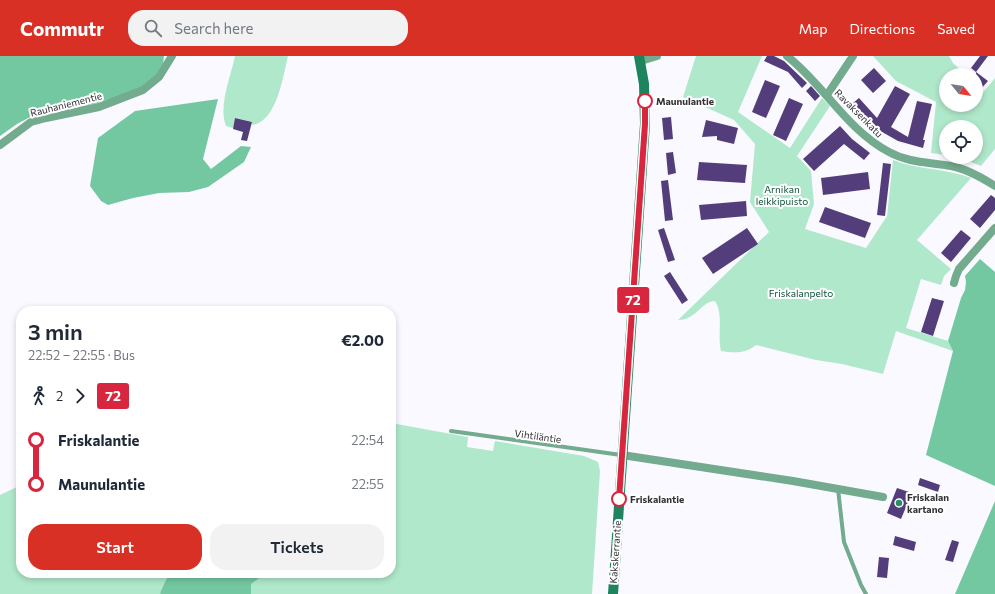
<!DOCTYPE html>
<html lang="en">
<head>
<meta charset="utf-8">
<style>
  :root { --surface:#fff; --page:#f2f2f3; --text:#1f2937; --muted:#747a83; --accent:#d93025 }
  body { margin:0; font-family:Commissioner,sans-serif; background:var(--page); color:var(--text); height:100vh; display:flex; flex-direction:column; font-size:15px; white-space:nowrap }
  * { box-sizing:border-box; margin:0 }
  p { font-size:13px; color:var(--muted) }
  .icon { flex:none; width:22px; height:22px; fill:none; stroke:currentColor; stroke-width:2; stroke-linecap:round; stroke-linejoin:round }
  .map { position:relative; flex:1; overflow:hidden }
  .panel { position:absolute; left:16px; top:250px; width:380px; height:272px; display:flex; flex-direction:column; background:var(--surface); border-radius:16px; box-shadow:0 2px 6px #0003 }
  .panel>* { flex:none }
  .badge { padding:0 8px; border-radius:3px; font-size:14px; line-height:26px }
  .needle { width:26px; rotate:120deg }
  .tools { position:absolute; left:939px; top:12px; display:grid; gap:8px }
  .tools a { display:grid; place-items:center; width:44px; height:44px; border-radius:50%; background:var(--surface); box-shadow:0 2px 6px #0003; font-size:20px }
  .map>.badge { position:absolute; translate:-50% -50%; box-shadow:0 0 0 2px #fff }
  .legs { display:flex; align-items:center; gap:6px; height:44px; padding:0 12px; font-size:13px }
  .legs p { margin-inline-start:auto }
  .head { display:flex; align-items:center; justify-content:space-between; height:68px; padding:0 12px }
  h1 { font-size:22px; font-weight:600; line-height:30px }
  .cta { display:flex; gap:8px; margin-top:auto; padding:8px 12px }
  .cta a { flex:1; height:46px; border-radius:16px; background:var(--accent); color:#fff; font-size:16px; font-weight:600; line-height:46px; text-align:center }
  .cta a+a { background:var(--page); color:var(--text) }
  ul { padding:0 12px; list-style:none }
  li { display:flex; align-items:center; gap:14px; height:44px; font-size:15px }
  li i { display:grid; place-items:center; width:6px; height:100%; margin:0 5px; background:currentColor }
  li i::after { content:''; width:10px; height:10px; margin:-5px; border:3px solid; border-radius:50%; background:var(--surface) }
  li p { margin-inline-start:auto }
  li:first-child i { background:linear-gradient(#0000 50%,currentColor 0) }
  li:last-child i { background:linear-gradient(currentColor 50%,#0000 0) }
  header { display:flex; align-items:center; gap:24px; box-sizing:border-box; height:56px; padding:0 20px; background:var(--accent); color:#fff }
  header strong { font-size:19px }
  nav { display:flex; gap:22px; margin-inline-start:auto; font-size:14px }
  .search { width:280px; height:36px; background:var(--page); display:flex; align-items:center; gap:10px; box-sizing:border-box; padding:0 14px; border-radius:16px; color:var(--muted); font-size:15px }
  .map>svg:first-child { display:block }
</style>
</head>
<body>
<header>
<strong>Commutr</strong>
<div class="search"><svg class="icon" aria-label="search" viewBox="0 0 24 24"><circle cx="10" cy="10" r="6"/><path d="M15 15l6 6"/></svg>Search here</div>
<nav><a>Map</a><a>Directions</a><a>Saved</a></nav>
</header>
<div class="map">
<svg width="995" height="538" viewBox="0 0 995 538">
  <rect width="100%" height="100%" fill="#faf9ff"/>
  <!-- green -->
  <path fill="#b0e8cb" d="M 235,0 L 288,0 C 283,20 277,66 252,69 L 252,66 L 236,62 L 233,72 L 226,70 C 218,50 231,20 235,0 Z
    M 696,0 L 762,0 L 738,56 L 790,92 L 822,42 L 830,50 L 797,100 L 811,115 L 814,148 L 805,173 L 866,192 L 887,160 L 893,104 C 918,114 945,112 971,122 L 917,184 L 951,213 L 944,220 L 941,229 L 921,223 L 906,272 L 948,285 L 953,295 L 896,275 L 883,318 L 842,308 L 816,304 L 756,289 C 745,298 734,297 721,295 C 717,279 724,259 715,245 C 701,245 697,264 678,264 L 769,176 L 750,146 L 755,88 L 734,64 L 683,41 Z
    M 873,0 L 949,0 L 953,7 L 963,16 L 961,19 L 946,19 L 946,49 L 976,49 L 976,37 L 980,40 L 995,22 L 995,93 L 981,110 L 958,101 L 976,101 L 976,71 L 946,71 L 946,99 L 931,97 L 936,46 L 896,25 Z
    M 391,367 L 468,381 L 467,391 L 493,395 L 495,385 L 584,400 L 598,406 L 600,415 L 592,538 L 251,538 L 251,529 L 243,538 L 0,538 L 0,439 L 21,429 L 21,517 L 391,517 Z"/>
  <!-- forest -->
  <path fill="#74c8a1" d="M 0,0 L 164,0 L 163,8 L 156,19 L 148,27 L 134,35 L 94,48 L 32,60 L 17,68 L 0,80 Z
    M 218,43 L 203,103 L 211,113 L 241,90 L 251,91 L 244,106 L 208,131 L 189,136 L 159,137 L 133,142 L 108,149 L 101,145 L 90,130 L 98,82 L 135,55 Z
    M 980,203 L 995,216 L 995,430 L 926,399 L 953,295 L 948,285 L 961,242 L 965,234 L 966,226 L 965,220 Z
    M 995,445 L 995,538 L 955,538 Z
    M 172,517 L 266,517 L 251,528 L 251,538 L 161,538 L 160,537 L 168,520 Z"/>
  <!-- building -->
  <path fill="#533e7b" d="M 767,0 L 774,0 L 784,5 L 807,27 L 802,32 L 788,16 L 764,5 Z
    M 980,0 L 988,0 L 976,16 L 988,25 L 980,34 L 976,31 L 976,16 L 971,12 Z
    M 874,12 L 886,25 L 873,37 L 861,24 Z
    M 765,24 L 780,30 L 766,62 L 752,56 Z
    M 811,30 L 820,40 L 815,45 L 806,35 Z
    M 895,30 L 910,38 L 891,71 L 908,81 L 917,45 L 932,48 L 923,84 L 925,84 L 923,92 L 898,85 L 875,72 L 853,47 L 859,42 L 877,62 Z
    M 789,42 L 803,48 L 786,85 L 773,79 Z
    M 671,61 L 673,83 L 664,84 L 662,62 Z
    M 235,62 L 252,66 L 247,85 L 241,84 L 243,76 L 233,73 Z
    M 706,64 L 738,72 L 734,88 L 717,84 L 717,80 L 702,81 Z
    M 840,70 L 852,83 L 870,97 L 864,104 L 844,88 L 814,115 L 803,103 Z
    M 673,96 L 676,117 L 668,119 L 666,97 Z
    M 699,106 L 747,109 L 745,127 L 697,124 Z
    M 883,107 L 891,108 L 885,160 L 877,159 Z
    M 868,116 L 870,133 L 823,139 L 821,122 Z
    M 668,124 L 673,164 L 665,165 L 661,125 Z
    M 991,139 L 995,142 L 995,154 L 980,172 L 970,163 Z
    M 746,145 L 747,160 L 701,164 L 699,149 Z
    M 825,151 L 871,167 L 865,182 L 819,166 Z
    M 664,172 L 675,204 L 668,206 L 658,174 Z
    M 747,172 L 758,188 L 713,218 L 702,202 Z
    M 961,174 L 971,182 L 951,206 L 941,197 Z
    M 670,216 L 688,244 L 682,248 L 664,220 Z
    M 932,242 L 944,245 L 933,280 L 921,276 Z
    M 920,422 L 940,429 L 938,436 L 918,429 Z
    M 897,432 L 912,437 L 901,463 L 887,457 Z
    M 895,480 L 916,486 L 914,495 L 893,489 Z
    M 952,484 L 959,486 L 953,506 L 945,504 Z
    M 879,501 L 889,502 L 887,522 L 877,521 Z"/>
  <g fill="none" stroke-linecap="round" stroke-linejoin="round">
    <!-- lane -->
    <path stroke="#73ab8f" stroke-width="4" d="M 451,375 L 621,399
      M 838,433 L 844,486 L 861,529 L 866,538"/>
    <!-- street -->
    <path stroke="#73ab8f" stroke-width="8" d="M 787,0 C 824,29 847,74 889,96 C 909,107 929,106 951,110 C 967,113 981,121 995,130
      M 641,5 L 657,0
      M 827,39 L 853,0
      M 0,89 L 31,66 L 46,62 L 99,51 L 143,34 L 159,21 L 172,0
      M 954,227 L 956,220 L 959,213 L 995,172
      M 622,399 L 793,425 L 883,441"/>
    <!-- secondary -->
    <path stroke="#1e845d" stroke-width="10" d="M 613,538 L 645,68 L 644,28 L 639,0"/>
  </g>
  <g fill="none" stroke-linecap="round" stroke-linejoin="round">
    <!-- line-1 casing -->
    <g stroke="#fff" stroke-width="9">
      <path id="line-1" d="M 619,443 L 645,68 L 645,45"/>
    </g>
    <!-- line-1 -->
    <use href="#line-1" stroke="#d7263d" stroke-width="6"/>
  </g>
  <!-- markers -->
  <g fill="#fff" stroke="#d7263d" stroke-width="2">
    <circle cx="645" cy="45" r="7"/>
    <circle cx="619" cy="443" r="7"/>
  </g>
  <circle fill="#2b8c65" stroke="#fff" stroke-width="1.5" cx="899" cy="447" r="4"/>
  <g text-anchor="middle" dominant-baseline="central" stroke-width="4" stroke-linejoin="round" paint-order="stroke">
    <!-- stop labels -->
    <g font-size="10" font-weight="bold" fill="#323136" stroke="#fff" text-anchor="start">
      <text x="656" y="45">Maunulantie</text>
      <text x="630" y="443">Friskalantie</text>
    </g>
    <!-- street labels -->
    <g font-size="10" fill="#323136" stroke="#fff">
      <text transform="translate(66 48) rotate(-14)">Rauhaniementie</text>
      <text transform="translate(859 57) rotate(45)">Ravaksenkatu</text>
      <text transform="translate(538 380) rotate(8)">Vihtiläntie</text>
      <text transform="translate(615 496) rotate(-86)">Kakskerrantie</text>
    </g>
    <!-- park labels -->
    <g font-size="10" fill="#0d5137" stroke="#fff">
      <text x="782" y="133">Arnikan<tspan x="782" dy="12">leikkipuisto</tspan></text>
      <text x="801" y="237">Friskalanpelto</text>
    </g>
    <!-- poi labels -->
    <g font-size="10" font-weight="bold" fill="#323136" stroke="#fff" text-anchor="start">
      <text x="907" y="441">Friskalan<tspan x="907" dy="12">kartano</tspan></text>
    </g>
  </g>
</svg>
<div class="tools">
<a><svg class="needle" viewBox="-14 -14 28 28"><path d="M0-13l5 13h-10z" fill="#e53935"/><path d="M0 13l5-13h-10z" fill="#747a83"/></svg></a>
<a><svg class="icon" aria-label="locate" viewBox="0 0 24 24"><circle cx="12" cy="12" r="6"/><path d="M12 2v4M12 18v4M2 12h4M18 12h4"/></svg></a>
</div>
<b class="badge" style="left:633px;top:244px;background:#d7263d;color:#fff">72</b>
<section class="panel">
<div class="head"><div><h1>3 min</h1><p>22:52 – 22:55 · Bus</p></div><b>€2.00</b></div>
<div class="legs"><svg class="icon" aria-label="walk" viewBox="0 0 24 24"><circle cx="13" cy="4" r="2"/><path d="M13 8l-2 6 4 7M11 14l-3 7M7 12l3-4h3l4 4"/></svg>2<svg class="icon" aria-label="forward" viewBox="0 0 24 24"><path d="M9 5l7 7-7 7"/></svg><b class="badge" style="background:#d7263d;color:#fff">72</b></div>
<ul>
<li><i style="color:#d7263d"></i><b>Friskalantie</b><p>22:54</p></li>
<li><i style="color:#d7263d"></i><b>Maunulantie</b><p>22:55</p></li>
</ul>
<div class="cta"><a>Start</a><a>Tickets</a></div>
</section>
</div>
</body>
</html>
